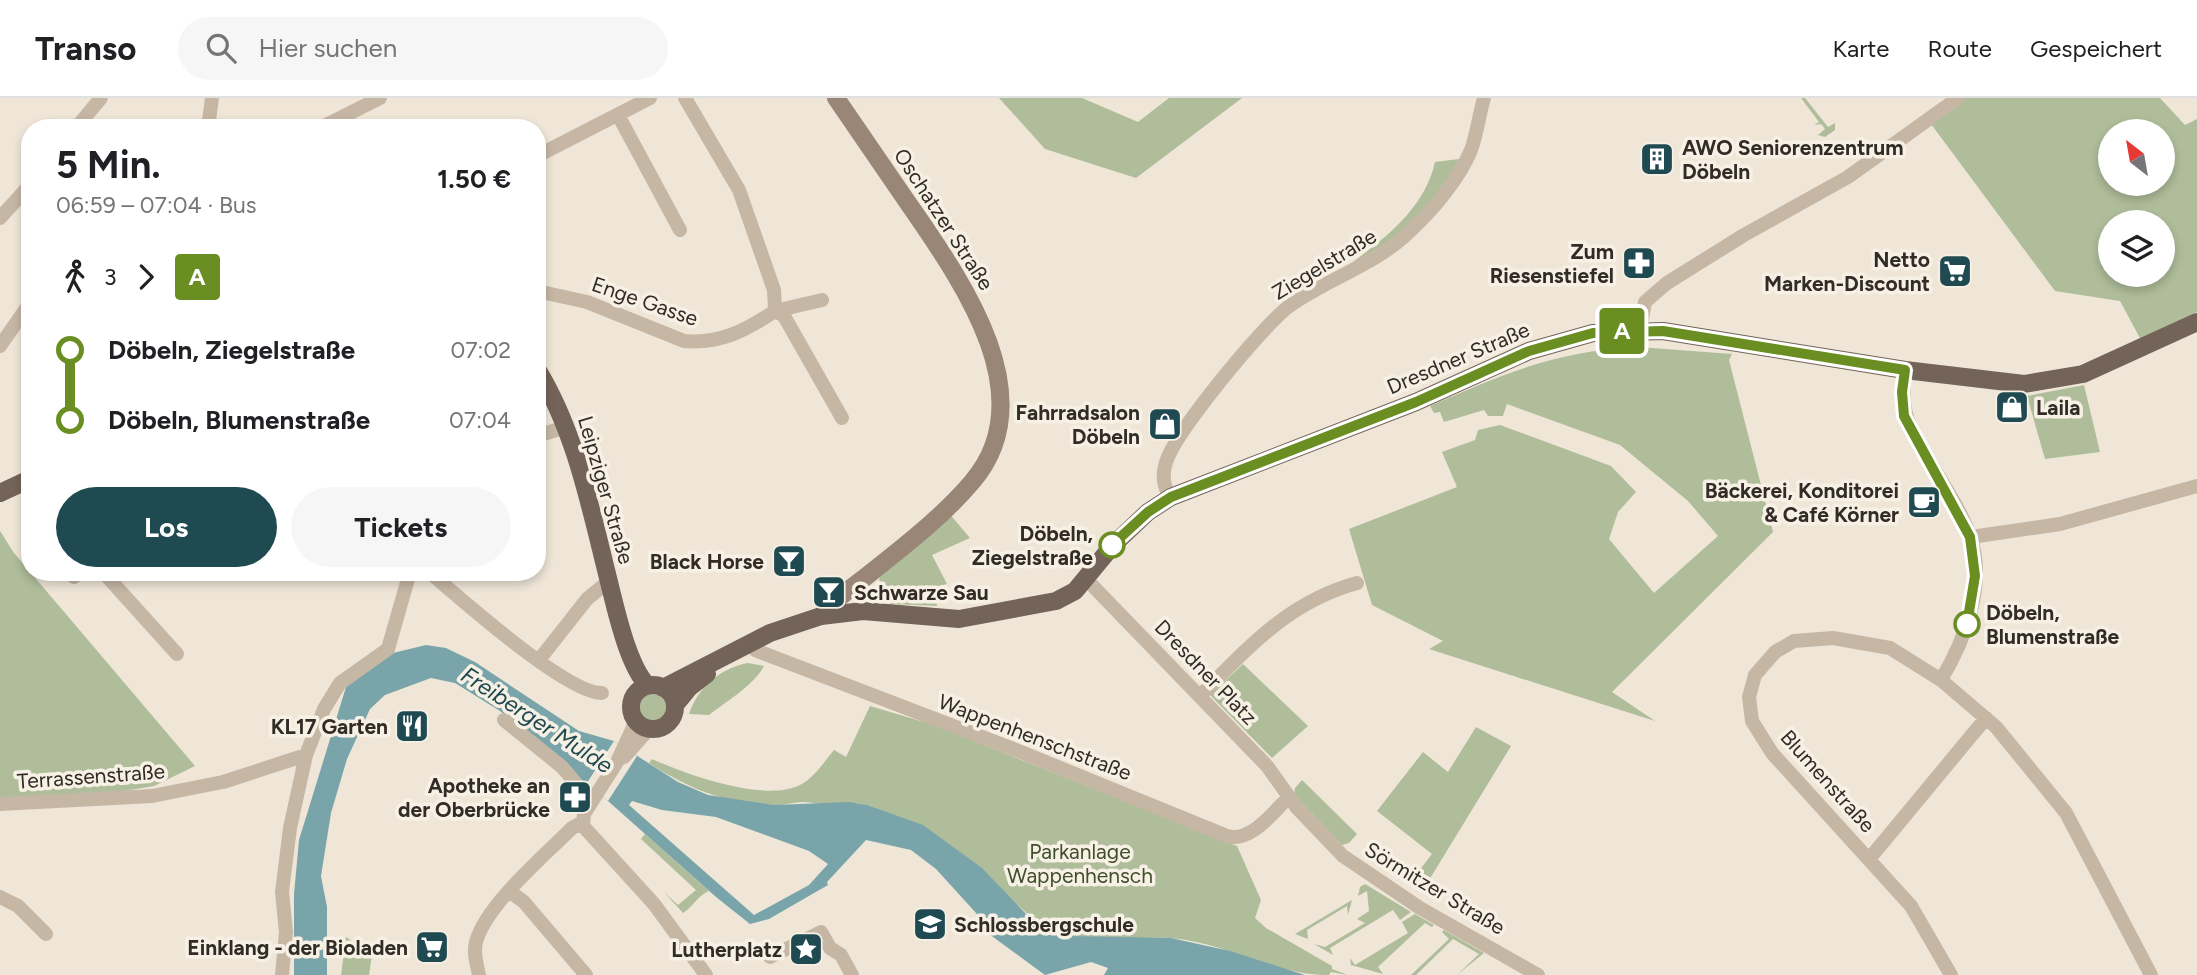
<!DOCTYPE html>
<html lang="de">
<head>
<meta charset="utf-8">
<style>
  :root { --surface:#fff; --page:#f6f6f6; --text:#202124; --muted:#757577; --line:#e0e0e0; --accent:#1f4a51 }
  body { margin:0; font-family:Figtree,sans-serif; background:var(--page); color:var(--text); height:100vh; display:flex; flex-direction:column; font-size:26px; white-space:nowrap }
  * { box-sizing:border-box; margin:0 }
  p { font-size:23px; color:var(--muted) }
  .icon { flex:none; width:38px; height:38px; fill:none; stroke:currentColor; stroke-width:2; stroke-linecap:round; stroke-linejoin:round }
  .map { position:relative; flex:1; overflow:hidden }
  .details { position:absolute; left:21px; top:21px; width:525px; height:462px; display:flex; flex-direction:column; background:var(--surface); border-radius:28px; box-shadow:0 4px 10px #0003 }
  .details>* { flex:none }
  .badge { padding:0 14px; border-radius:5px; font-size:24px; line-height:46px }
  .needle { width:46px; rotate:329deg }
  .controls { position:absolute; left:2098px; top:21px; display:grid; gap:14px }
  .controls a { display:grid; place-items:center; width:77px; height:77px; border-radius:50%; background:var(--surface); box-shadow:0 4px 10px #0003; font-size:35px }
  .map>.badge { position:absolute; translate:-50% -50%; box-shadow:0 0 0 4px #fff }
  .legs { display:flex; align-items:center; gap:10px; height:77px; padding:0 35px; font-size:23px }
  .legs p { margin-inline-start:auto }
  .headline { display:flex; align-items:center; justify-content:space-between; height:119px; padding:0 35px }
  h1 { font-size:38px; font-weight:700; line-height:52px }
  .action { display:flex; gap:14px; margin-top:auto; padding:14px 35px }
  .action a { flex:1; height:80px; border-radius:42px; background:var(--accent); color:#fff; font-size:28px; font-weight:700; line-height:80px; text-align:center }
  .action a+a { background:var(--page); color:var(--text) }
  ul { padding:0 35px; list-style:none }
  li { display:flex; align-items:center; gap:24px; height:70px; font-size:26px }
  li i { display:grid; place-items:center; width:10px; height:100%; margin:0 9px; background:currentColor }
  li i::after { content:''; width:18px; height:18px; margin:-9px; border:5px solid; border-radius:50%; background:var(--surface) }
  li p { margin-inline-start:auto }
  li:first-child i { background:linear-gradient(#0000 50%,currentColor 0) }
  li:last-child i { background:linear-gradient(currentColor 50%,#0000 0) }
  header { display:flex; align-items:center; gap:42px; box-sizing:border-box; height:98px; padding:0 35px; background:var(--surface); border-bottom:2px solid var(--line) }
  header strong { font-size:33px }
  nav { display:flex; gap:38px; margin-inline-start:auto; font-size:24px }
  .search { width:490px; height:63px; background:var(--page); display:flex; align-items:center; gap:18px; box-sizing:border-box; padding:0 24px; border-radius:38px; color:var(--muted); font-size:26px }
  .map>svg:first-child { display:block }
</style>
</head>
<body>
<header>
<strong>Transo</strong>
<div class="search"><svg class="icon" aria-label="search" viewBox="0 0 24 24"><circle cx="10" cy="10" r="6"/><path d="M15 15l6 6"/></svg>Hier suchen</div>
<nav><a>Karte</a><a>Route</a><a>Gespeichert</a></nav>
</header>
<div class="map">
<svg width="2197" height="877" viewBox="0 0 2197 877">
  <rect width="100%" height="100%" fill="#efe6d8"/>
  <!-- green -->
  <path fill="#afbd9a" fill-rule="evenodd" d="M 999,0 L 1082,0 L 1138,24 L 1169,0 L 1242,0 L 1136,80 L 1045,51 Z
    M 1801,0 L 1805,0 L 1828,29 L 1835,25 L 1835,32 L 1825,39 L 1818,37 L 1825,31 L 1821,26 L 1814,27 L 1819,24 Z
    M 1965,0 L 2160,0 L 2185,27 L 2197,21 L 2197,214 L 2141,242 L 2120,203 L 2055,193 L 1931,26 ZM 2110,33 L 2163,33 L 2163,86 L 2110,86 ZM 2110,124 L 2163,124 L 2163,177 L 2110,177 Z
    M 1459,61 C 1447,86 1412,134 1388,149 C 1378,156 1364,160 1353,164 C 1388,138 1425,109 1435,64 Z
    M 1639,249 L 1732,256 L 1729,262 L 1773,434 L 1612,594 L 1655,623 L 1429,551 L 1443,543 L 1372,507 L 1349,431 L 1457,389 L 1442,354 L 1475,342 L 1478,332 L 1500,327 L 1611,368 L 1636,394 L 1618,414 L 1609,441 L 1654,495 L 1718,438 L 1688,403 L 1620,347 L 1507,306 L 1503,318 L 1488,318 L 1484,312 L 1444,324 L 1440,314 L 1434,315 L 1430,308 C 1502,276 1559,252 1639,249 Z
    M 2084,287 L 2100,354 L 2045,361 L 2027,298 Z
    M 948,414 L 970,440 L 932,457 L 947,486 L 934,489 L 937,508 L 890,506 L 880,492 L 879,477 Z
    M 0,433 L 14,455 L 195,668 L 154,688 L 99,697 L 0,701 Z
    M 748,565 L 764,568 C 754,587 727,603 709,617 L 689,616 C 698,589 721,570 748,565 Z
    M 1243,566 L 1308,628 L 1272,660 L 1210,597 Z
    M640 609a13 13 0 1 1 26 0a13 13 0 1 1-26 0Z
    M 870,608 L 934,627 L 1237,748 L 1261,802 L 1255,820 L 1266,830 L 1332,868 L 1332,871 L 1348,877 L 1331,874 L 1329,877 C 1274,877 1225,844 1170,840 C 1132,838 1085,849 1050,832 C 1032,823 1020,807 1004,796 C 973,773 900,716 866,707 C 853,703 843,707 830,707 C 821,707 812,704 804,704 C 793,704 783,708 772,707 C 726,706 687,690 649,665 L 652,661 C 685,676 765,705 800,687 C 814,680 824,664 834,652 L 846,659 Z
    M 1476,629 L 1511,648 L 1426,787 L 1415,778 L 1432,756 L 1377,713 L 1423,654 L 1448,674 Z
    M 1302,682 L 1357,736 L 1349,745 L 1342,747 L 1294,697 L 1295,690 Z
    M 645,736 L 709,793 C 697,798 694,808 683,815 L 664,794 L 678,807 L 696,792 L 641,741 Z
    M 1365,786 L 1411,814 L 1400,822 L 1393,812 L 1330,850 L 1333,857 L 1314,846 L 1325,849 L 1365,825 L 1357,821 L 1369,813 L 1367,793 L 1358,798 L 1360,789 Z
    M 1352,802 L 1348,817 L 1347,808 L 1307,832 L 1308,841 L 1295,836 Z
    M 1415,816 L 1434,827 L 1432,829 L 1425,825 L 1378,869 L 1383,876 L 1351,867 L 1350,860 L 1355,867 L 1408,835 L 1402,824 Z
    M 1444,832 L 1484,855 L 1457,877 L 1479,856 L 1453,841 L 1416,877 L 1411,877 L 1449,841 L 1442,834 Z
    M 346,839 L 372,857 L 369,877 L 341,877 Z"/>
  <!-- water -->
  <path fill="#79a5aa" fill-rule="evenodd" d="M 426,547 L 446,550 L 475,564 L 579,633 L 614,643 L 678,684 L 708,697 L 774,707 L 849,704 L 867,707 L 923,727 L 982,770 L 1029,819 L 1050,832 L 1068,838 L 1171,840 L 1230,853 L 1305,877 L 1104,877 L 1108,870 L 1091,864 L 1045,877 L 989,836 L 976,815 L 936,771 L 911,752 L 866,742 L 827,784 L 828,787 L 769,821 L 750,826 L 716,799 L 608,703 L 585,688 L 566,665 L 500,613 L 455,585 L 431,580 L 385,597 L 370,611 L 347,661 L 331,715 L 321,778 L 327,809 L 327,877 L 294,877 L 294,796 L 299,742 L 346,589 L 393,555 ZM 632,703 L 662,712 L 716,719 L 809,753 L 828,766 L 809,787 L 754,817 L 629,707 Z"/>
  <!-- pier -->
  <path fill="#efe6d8" d="M 614,643 L 637,658 L 608,703 L 585,688 Z"/>
  <g fill="none" stroke-linecap="round" stroke-linejoin="round">
    <!-- street -->
    <path stroke="#c6b7a5" stroke-width="14" d="M 618,17 L 680,132
      M 76,30 L 101,0
      M 208,30 L 212,0
      M 320,30 L 380,0
      M 537,58 L 650,0
      M 0,120 L 30,87
      M 537,193 L 587,204 L 684,243 C 720,246 745,233 775,213 L 774,192 L 739,92 L 685,0
      M 822,202 L 775,213 L 784,218 L 842,320
      M 1640,232 L 1645,204 L 1667,185 L 1744,137 L 1848,79 L 1958,0
      M 0,248 L 30,205
      M 1905,272 C 1899,316 1910,330 1932,367 C 1945,389 1961,413 1970,438 C 1987,485 1965,542 1941,582
      M 537,338 L 566,329
      M 1171,399 C 1163,389 1162,377 1166,364 C 1176,333 1261,230 1288,209 C 1327,180 1375,168 1410,133 C 1433,112 1459,81 1471,52 C 1477,36 1479,17 1484,0
      M 1971,439 L 2060,426 L 2197,388
      M 103,474 L 177,556
      M 429,474 C 460,500 567,596 602,595
      M 74,479 L 81,474
      M 1087,482 L 1267,668 L 1297,710 L 1343,758 L 1420,810 L 1538,877
      M 755,552 L 1021,654 L 1227,738 C 1251,745 1273,714 1289,699
      M 539,562 L 587,501 L 609,483
      M 1200,598 C 1249,549 1288,504 1357,485
      M 504,622 L 562,669 L 591,703
      M 636,623 L 617,664 L 584,716 L 583,728 L 654,806 L 706,877
      M 624,659 L 649,631
      M 0,706 L 152,698 L 223,684 L 306,657
      M 1870,760 L 1986,620
      M 509,793 L 524,804 L 586,877
      M 0,799 L 18,808 L 46,836
      M 770,859 L 821,834 L 830,850 L 841,857 L 852,877
      M 282,877 L 286,834 L 282,794 L 290,730 L 306,657 L 324,611 L 340,585 L 388,551 L 410,474
      M 479,877 C 477,867 473,855 476,844 C 486,807 544,758 572,730 L 583,724
      M 1951,877 L 1911,808 L 1772,655 L 1752,623 L 1749,599 L 1755,577 L 1775,554 L 1794,543 L 1833,540 L 1890,550 L 1941,582 L 1996,629 L 2066,715 L 2151,877"/>
    <!-- secondary -->
    <path stroke="#998677" stroke-width="18" d="M 821,518 C 836,499 855,488 873,473 C 907,446 944,417 972,384 C 1046,298 959,179 908,105 C 884,70 860,35 836,0"/>
    <!-- primary -->
    <path stroke="#746358" stroke-width="18" d="M 537,271 C 576,334 591,413 609,484 C 616,512 628,568 648,588
      M 0,395 L 30,381
      M631 609a22 22 0 1 1 44 0a22 22 0 1 1-44 0Z
      M 663,590 L 770,535 L 821,518 L 863,513 L 959,521 L 1056,503 L 1075,493 L 1113,447 L 1148,414 L 1171,399 L 1416,304 L 1529,253 L 1593,235 L 1663,233 L 1905,272 L 2024,286 L 2083,276 L 2197,224
      M 675,607 L 689,590 L 707,576"/>
  </g>
  <g fill="none" stroke-linecap="round" stroke-linejoin="round">
    <!-- line-1 casing -->
    <g stroke="#fff" stroke-width="16">
      <path id="line-1" d="M 1112,447 L 1148,414 L 1171,399 L 1416,304 L 1529,253 L 1593,235 L 1663,233 L 1905,272 L 1902,294 L 1904,318 L 1970,439 L 1975,478 L 1967,526"/>
    </g>
    <!-- line-1 -->
    <use href="#line-1" stroke="#6b8e23" stroke-width="10"/>
  </g>
  <!-- icons -->
  <defs>
    <g id="building-square" transform="scale(1.75)"><rect x="-9" y="-9" width="18" height="18" rx="4" fill="#1f4a51" stroke="#f7f0e4"/><path d="M-4-6H4V6H1V3H-1V6H-4ZM-2.5-4.3h1.7v1.8h-1.7ZM.8-4.3h1.7v1.8H.8ZM-2.5-1h1.7V.8h-1.7ZM.8-1h1.7V.8H.8Z" fill="#fff"/></g>
    <g id="pharmacy-square" transform="scale(1.75)"><rect x="-9" y="-9" width="18" height="18" rx="4" fill="#1f4a51" stroke="#f7f0e4"/><path d="M-2-6h4v4h4v4h-4v4h-4v-4h-4v-4h4Z" fill="#fff"/></g>
    <g id="supermarket-square" transform="scale(1.75)"><rect x="-9" y="-9" width="18" height="18" rx="4" fill="#1f4a51" stroke="#f7f0e4"/><path d="M-6-5.5h2.5l.6 2H6L4.5 2H-2.5L-4.4-4H-6ZM-1.5 3.2a1.3 1.3 0 1 0 .1 0ZM3 3.2a1.3 1.3 0 1 0 .1 0Z" fill="#fff"/></g>
    <g id="shop-square" transform="scale(1.75)"><rect x="-9" y="-9" width="18" height="18" rx="4" fill="#1f4a51" stroke="#f7f0e4"/><path d="M-5-2.5h2.3a2.7 3.5 0 0 1 5.4 0H5L5.5 6h-11ZM-1.5-2.5h3a1.5 2.3 0 0 0-3 0Z" fill="#fff"/></g>
    <g id="cafe-square" transform="scale(1.75)"><rect x="-9" y="-9" width="18" height="18" rx="4" fill="#1f4a51" stroke="#f7f0e4"/><path d="M-5.5-4.5H6V0H3Q3 3.5 0 3.5H-2.5Q-5.5 3.5-5.5 0ZM3-3.2v2h1.7v-2ZM-6 4.5H4V6H-6Z" fill="#fff"/></g>
    <g id="bar-square" transform="scale(1.75)"><rect x="-9" y="-9" width="18" height="18" rx="4" fill="#1f4a51" stroke="#f7f0e4"/><path d="M-6-5H6L.8 .8V4.5H3.5V6h-7V4.5H-.8V.8Z" fill="#fff"/></g>
    <g id="restaurant-square" transform="scale(1.75)"><rect x="-9" y="-9" width="18" height="18" rx="4" fill="#1f4a51" stroke="#f7f0e4"/><path d="M-5-6h1v4h1v-4h1v4h1v-4h1v5L-1.5 .5V6h-2V.5L-5-1ZM5-6V6H3V1.5H1.5Q1.5-4 5-6Z" fill="#fff"/></g>
    <g id="school-square" transform="scale(1.75)"><rect x="-9" y="-9" width="18" height="18" rx="4" fill="#1f4a51" stroke="#f7f0e4"/><path d="M0-5L7-2L0 1L-7-2ZM-4 1L0 2.5L4 1V4Q0 6-4 4Z" fill="#fff"/></g>
    <g id="sight-square" transform="scale(1.75)"><rect x="-9" y="-9" width="18" height="18" rx="4" fill="#1f4a51" stroke="#f7f0e4"/><path d="M0-6L1.8-2.2L6-1.7L2.9 1.2L3.7 5.4L0 3.3L-3.7 5.4L-2.9 1.2L-6-1.7L-1.8-2.2Z" fill="#fff"/></g>
  </defs>
  <g fill-rule="evenodd">
    <use href="#building-square" x="1657" y="61"/>
    <use href="#pharmacy-square" x="1639" y="165"/>
    <use href="#supermarket-square" x="1955" y="173"/>
    <use href="#shop-square" x="2012" y="309"/>
    <use href="#shop-square" x="1165" y="326"/>
    <use href="#cafe-square" x="1924" y="404"/>
    <use href="#bar-square" x="789" y="463"/>
    <use href="#bar-square" x="829" y="494"/>
    <use href="#restaurant-square" x="412" y="628"/>
    <use href="#pharmacy-square" x="575" y="699"/>
    <use href="#school-square" x="930" y="826"/>
    <use href="#supermarket-square" x="432" y="849"/>
    <use href="#sight-square" x="806" y="851"/>
  </g>
  <!-- markers -->
  <g fill="#fff" stroke="#6b8e23" stroke-width="3.5">
    <circle cx="1112" cy="447" r="12"/>
    <circle cx="1967" cy="526" r="12"/>
  </g>
  <g text-anchor="middle" dominant-baseline="central" stroke-width="7" stroke-linejoin="round" paint-order="stroke">
    <!-- poi labels -->
    <g font-size="21" font-weight="bold" fill="#322b26" stroke="#f7f0e4" text-anchor="end">
      <text x="1682" y="49" text-anchor="start">AWO Seniorenzentrum<tspan x="1682" dy="24">Döbeln</tspan></text>
      <text x="1614" y="153">Zum<tspan x="1614" dy="24">Riesenstiefel</tspan></text>
      <text x="1930" y="161">Netto<tspan x="1930" dy="24">Marken-Discount</tspan></text>
      <text x="2036" y="309" text-anchor="start">Laila</text>
      <text x="1140" y="314">Fahrradsalon<tspan x="1140" dy="24">Döbeln</tspan></text>
      <text x="1899" y="392">Bäckerei, Konditorei<tspan x="1899" dy="24">&amp; Café Körner</tspan></text>
      <text x="764" y="463">Black Horse</text>
      <text x="854" y="494" text-anchor="start">Schwarze Sau</text>
      <text x="388" y="628">KL17 Garten</text>
      <text x="550" y="687">Apotheke an<tspan x="550" dy="24">der Oberbrücke</tspan></text>
      <text x="954" y="826" text-anchor="start">Schlossbergschule</text>
      <text x="408" y="849">Einklang - der Bioladen</text>
      <text x="782" y="851">Lutherplatz</text>
    </g>
    <!-- street labels -->
    <g font-size="21" fill="#322b26" stroke="#f7f0e4">
      <text transform="translate(944 121) rotate(57)">Oschatzer Straße</text>
      <text transform="translate(1324 166) rotate(-31)">Ziegelstraße</text>
      <text transform="translate(645 203) rotate(19)">Enge Gasse</text>
      <text transform="translate(1458 260) rotate(-23)">Dresdner Straße</text>
      <text transform="translate(606 392) rotate(74)">Leipziger Straße</text>
      <text transform="translate(1206 574) rotate(46)">Dresdner Platz</text>
      <text transform="translate(1035 639) rotate(21)">Wappenhenschstraße</text>
      <text transform="translate(91 678) rotate(-4)">Terrassenstraße</text>
      <text transform="translate(1828 683) rotate(48)">Blumenstraße</text>
      <text transform="translate(1435 790) rotate(31)">Sörmitzer Straße</text>
    </g>
    <!-- stop labels -->
    <g font-size="21" font-weight="bold" fill="#322b26" stroke="#f7f0e4" text-anchor="end">
      <text x="1093" y="435">Döbeln,<tspan x="1093" dy="24">Ziegelstraße</tspan></text>
      <text x="1986" y="514" text-anchor="start">Döbeln,<tspan x="1986" dy="24">Blumenstraße</tspan></text>
    </g>
    <!-- park labels -->
    <g font-size="21" fill="#404f2c" stroke="#f7f0e4">
      <text x="1080" y="753">Parkanlage<tspan x="1080" dy="24">Wappenhensch</tspan></text>
    </g>
    <!-- water labels -->
    <g font-size="23" font-style="italic" fill="#1f4a51" stroke="#f7f0e4">
      <text transform="translate(537 622) rotate(33)">Freiberger Mulde</text>
    </g>
  </g>
</svg>
<div class="controls">
<a><svg class="needle" viewBox="-14 -14 28 28"><path d="M0-13l5 13h-10z" fill="#e53935"/><path d="M0 13l5-13h-10z" fill="#757577"/></svg></a>
<a><svg class="icon" aria-label="layers" viewBox="0 0 24 24"><path d="M12 4l9 5-9 5-9-5zM3 14l9 5 9-5"/></svg></a>
</div>
<b class="badge" style="left:1622px;top:233px;background:#6b8e23;color:#fff">A</b>
<section class="details">
<div class="headline"><div><h1>5 Min.</h1><p>06:59 – 07:04 · Bus</p></div><b>1.50 €</b></div>
<div class="legs"><svg class="icon" aria-label="walk" viewBox="0 0 24 24"><circle cx="13" cy="4" r="2"/><path d="M13 8l-2 6 4 7M11 14l-3 7M7 12l3-4h3l4 4"/></svg>3<svg class="icon" aria-label="forward" viewBox="0 0 24 24"><path d="M9 5l7 7-7 7"/></svg><b class="badge" style="background:#6b8e23;color:#fff">A</b></div>
<ul>
<li><i style="color:#6b8e23"></i><b>Döbeln, Ziegelstraße</b><p>07:02</p></li>
<li><i style="color:#6b8e23"></i><b>Döbeln, Blumenstraße</b><p>07:04</p></li>
</ul>
<div class="action"><a>Los</a><a>Tickets</a></div>
</section>
</div>
</body>
</html>
